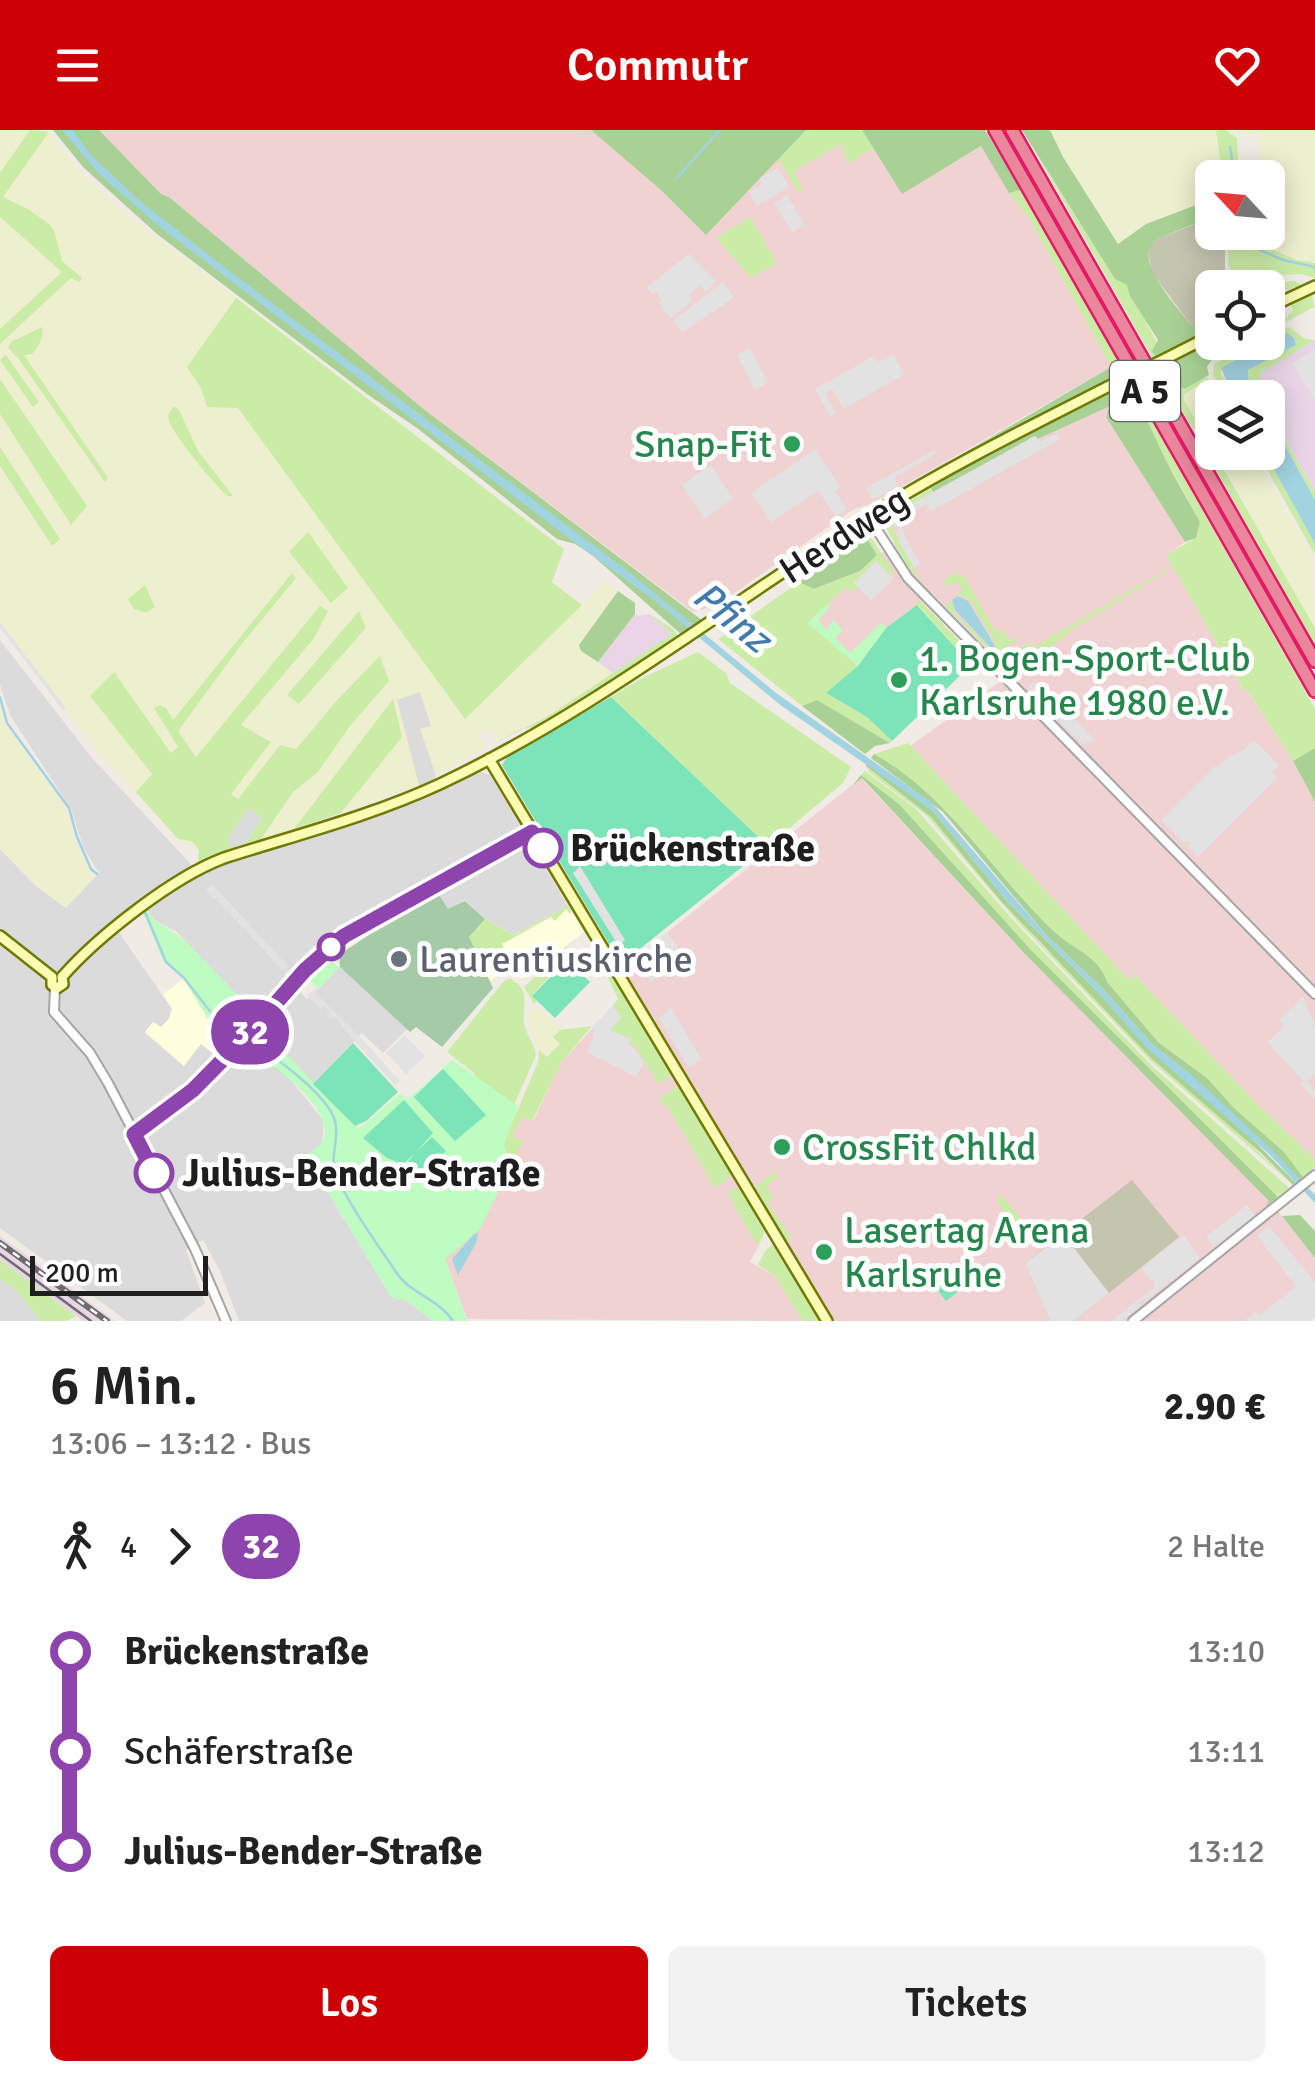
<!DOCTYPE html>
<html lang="de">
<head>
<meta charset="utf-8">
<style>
  :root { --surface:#fff; --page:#f2f2f2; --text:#222; --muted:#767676; --accent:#cc0005 }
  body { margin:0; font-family:Signika,sans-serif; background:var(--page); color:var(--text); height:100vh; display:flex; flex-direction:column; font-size:38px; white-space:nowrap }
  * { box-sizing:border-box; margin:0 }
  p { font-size:32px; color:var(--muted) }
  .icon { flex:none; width:55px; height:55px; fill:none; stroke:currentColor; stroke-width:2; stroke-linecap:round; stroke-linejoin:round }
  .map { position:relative; height:1191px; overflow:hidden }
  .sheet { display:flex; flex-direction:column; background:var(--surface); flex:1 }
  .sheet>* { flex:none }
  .badge { padding:0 20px; border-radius:32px; font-size:35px; line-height:65px }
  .needle { width:65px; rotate:296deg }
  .fabs { position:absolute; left:1195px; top:30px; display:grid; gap:20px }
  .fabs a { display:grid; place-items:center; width:90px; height:90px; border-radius:15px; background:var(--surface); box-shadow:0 5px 25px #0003; font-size:50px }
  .scale { position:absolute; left:30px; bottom:25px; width:178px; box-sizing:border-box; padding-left:10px; border:5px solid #1e1e1e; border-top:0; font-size:28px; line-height:35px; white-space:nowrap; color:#1e1e1e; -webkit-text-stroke:8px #fff; paint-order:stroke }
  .map>.badge { position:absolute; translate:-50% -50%; box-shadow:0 0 0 5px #fff }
  .legs { display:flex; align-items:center; gap:15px; height:110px; padding:0 50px; font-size:32px }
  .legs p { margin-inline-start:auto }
  .overview { display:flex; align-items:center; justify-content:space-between; height:170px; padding:0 50px }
  h1 { font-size:55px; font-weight:600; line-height:75px }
  .primary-button { display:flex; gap:20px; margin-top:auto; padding:20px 50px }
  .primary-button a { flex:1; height:115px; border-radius:15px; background:var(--accent); color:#fff; font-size:40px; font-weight:600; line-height:115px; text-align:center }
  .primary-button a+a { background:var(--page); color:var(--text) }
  ul { padding:0 50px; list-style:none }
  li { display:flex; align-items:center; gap:35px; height:100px; font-size:38px }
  li i { display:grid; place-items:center; width:15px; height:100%; margin:0 12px; background:currentColor }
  li i::after { content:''; width:25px; height:25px; margin:-12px; border:8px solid; border-radius:50%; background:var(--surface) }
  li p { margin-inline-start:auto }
  li:first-child i { background:linear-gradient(#0000 50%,currentColor 0) }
  li:last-child i { background:linear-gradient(currentColor 50%,#0000 0) }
  header { display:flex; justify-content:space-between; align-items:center; height:130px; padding:0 50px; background:var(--accent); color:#fff; font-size:45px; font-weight:600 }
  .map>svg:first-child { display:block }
</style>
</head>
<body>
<header><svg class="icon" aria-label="menu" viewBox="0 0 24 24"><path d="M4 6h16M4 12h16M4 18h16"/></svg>Commutr<svg class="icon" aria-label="heart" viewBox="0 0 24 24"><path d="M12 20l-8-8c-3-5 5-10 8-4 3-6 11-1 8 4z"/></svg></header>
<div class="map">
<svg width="1315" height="1191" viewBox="0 0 1315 1191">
  <rect width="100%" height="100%" fill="#f0ebe4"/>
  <!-- residential -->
  <path fill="#dcdbdb" d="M 0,510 L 92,628 L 198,742 L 233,727 L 227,709 L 248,678 L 262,688 L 245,713 L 248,720 L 421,665 L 396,570 L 420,561 L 432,596 L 421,599 L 440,659 L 479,641 L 490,645 L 568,776 L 514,805 L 485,789 L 465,770 L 448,780 L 431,751 L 349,798 L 320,820 L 315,815 L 285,844 L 307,869 L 340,837 L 407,899 L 383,923 L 362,903 L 313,954 L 264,901 L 258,887 L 177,802 L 154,790 L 147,780 L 118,801 L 172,879 L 169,889 L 161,897 L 153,892 L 145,903 L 184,936 L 201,913 L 219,928 L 199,949 L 207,957 L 248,918 L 286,944 L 324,991 L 322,1014 L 306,1026 L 391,1167 L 407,1171 L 433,1191 L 239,1191 L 220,1141 L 203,1110 L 186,1120 L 205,1173 L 181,1191 L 127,1191 L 0,1098 L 0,719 L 36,756 L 66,777 L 99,743 L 84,719 L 71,679 L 10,585 L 0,555 Z
    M 0,1149 L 16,1160 L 41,1191 L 0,1191 Z"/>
  <!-- commercial -->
  <path fill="#f1d2d2" d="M 99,0 L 591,0 L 660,57 L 706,104 L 806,0 L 862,0 L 902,63 L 982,16 L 1009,63 L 1030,90 L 1111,237 L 873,373 L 854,379 L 716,476 L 693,482 L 421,277 L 169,67 L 161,64 Z
    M 1111,275 L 1106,287 L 1185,412 L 1167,425 L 1243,560 L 1246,559 L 1293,631 L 1315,672 L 1315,1029 L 1257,974 L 1136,846 L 1129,850 L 910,616 L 1011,544 L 932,463 L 887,497 L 858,536 L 808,493 L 876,427 L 899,413 L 890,398 L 893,385 L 1035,305 L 1039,309 Z
    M 861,648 L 1023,822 L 1270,1071 L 1315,1128 L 1315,1187 L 1310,1191 L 831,1191 L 762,1078 L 751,1102 L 759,1115 L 750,1132 L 775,1146 L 802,1191 L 467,1189 L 445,1129 L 475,1100 L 522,1011 L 512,1006 L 522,986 L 533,991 L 561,933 L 618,870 L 620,840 Z"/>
  <!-- industrial -->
  <path fill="#e9d5e6" d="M 1315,210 L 1315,362 L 1274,289 L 1273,278 L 1258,248 L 1264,239 Z
    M 635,484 L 639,486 L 649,484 L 672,504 L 613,543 L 598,532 Z
    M 0,1106 L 115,1191 L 83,1191 L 0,1130 Z"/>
  <!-- education -->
  <path fill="#fffedd" d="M 568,776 L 584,802 L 522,849 L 505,841 L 489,852 L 469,807 L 485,789 L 514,805 Z
    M 184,849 L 209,890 L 217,893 L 235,912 L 219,928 L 201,914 L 184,936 L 145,902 L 153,892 L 161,897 L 169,889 L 172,879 L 163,864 Z"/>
  <!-- construction -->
  <path fill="#c5c4af" d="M 1212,90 L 1212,102 L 1225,103 L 1225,152 L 1240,157 L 1212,158 L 1212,187 L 1191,195 L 1152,143 L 1148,121 L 1150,115 L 1159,108 L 1198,93 Z
    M 1132,1050 L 1179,1107 L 1074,1191 L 1050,1191 L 1025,1133 Z"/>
  <!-- farmland -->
  <path fill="#eeefce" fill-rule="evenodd" d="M 0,0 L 30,0 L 0,43 Z
    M 1050,0 L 1216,0 L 1223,47 L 1212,48 L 1212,69 L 1146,94 L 1118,114 L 1063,27 Z
    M 1238,0 L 1315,0 L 1315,133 L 1297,130 L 1242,107 L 1242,103 L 1268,102 L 1268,48 L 1261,47 L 1259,3 L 1244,4 Z
    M 49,2 L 76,37 L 120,79 L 255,183 L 238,278 L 464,588 L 606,451 L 618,461 L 578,517 L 614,545 L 545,588 L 498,611 L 488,599 L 479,606 L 487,617 L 478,622 L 476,618 L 475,624 L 436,646 L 420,599 L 431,596 L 420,562 L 397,570 L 419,655 L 341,683 L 402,607 L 392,570 L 294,699 L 261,709 L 293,662 L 317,643 L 350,596 L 380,526 L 337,570 L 295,620 L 282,614 L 228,708 L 231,719 L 198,732 L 199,720 L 178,709 L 98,622 L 0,492 L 0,336 L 51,416 L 59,409 L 0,317 L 0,68 ZM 323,477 L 327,482 L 314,508 L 240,596 L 270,609 L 265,620 L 256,630 L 196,628 ZM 358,482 L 366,498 L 299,574 L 295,554 Z
    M 1211,247 L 1222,267 L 1212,268 L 1212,317 L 1183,267 Z
    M 1216,323 L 1253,323 L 1313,428 L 1315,498 Z
    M 0,573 L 5,594 L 65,676 L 75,710 L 94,748 L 66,778 L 36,756 L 0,719 Z
    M 534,878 L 540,878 L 561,898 L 554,907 L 561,914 L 547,928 L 539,920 L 529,897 L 528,885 Z"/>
  <!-- grass -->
  <path fill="#cbeca7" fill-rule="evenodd" d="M 30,0 L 49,2 L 3,67 L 28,79 L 49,94 L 54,100 L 62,131 L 82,148 L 80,152 L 71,148 L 0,214 L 0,199 L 62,142 L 0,87 L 0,43 Z
    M 806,0 L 862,0 L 876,22 L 871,20 L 847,34 L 841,14 L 794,41 L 803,59 L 798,62 L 778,29 Z
    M 1216,0 L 1226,0 L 1237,8 L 1239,47 L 1223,47 Z
    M 1037,25 L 1115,149 L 1127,154 L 1158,215 L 1152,221 L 1156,228 L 1154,230 Z
    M 1021,60 L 1315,579 L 1315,618 L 1293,631 L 1247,560 L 1244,561 L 1173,437 L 1075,498 L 1013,546 L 1002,534 L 1029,512 L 1033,517 L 1172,436 L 1166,425 L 1196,408 L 1200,392 C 1179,353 1158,314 1135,277 C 1126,262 1125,250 1111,237 L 1030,90 L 1009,63 Z
    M 750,87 L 777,133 L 751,148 L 716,108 Z
    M 1229,103 L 1242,103 L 1243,107 L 1297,130 L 1315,133 L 1315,148 L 1301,144 L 1237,147 L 1228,135 Z
    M 1295,151 L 1303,155 L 1302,158 L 1294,157 L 1268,169 L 1268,158 L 1258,157 L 1258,152 Z
    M 1312,164 L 1314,177 L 1276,197 L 1293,181 L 1291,175 L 1278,180 Z
    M 236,168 L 564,419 L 552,452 L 582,475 L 465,589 L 238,278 L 207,277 L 201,258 L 187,237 Z
    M 42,197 C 44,208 39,216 32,224 L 24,225 L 108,348 L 105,352 L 18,228 L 8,218 L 11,212 Z
    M 1289,197 L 1305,209 L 1315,210 L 1261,242 L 1259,252 L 1267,268 L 1261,267 L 1248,248 L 1248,240 L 1296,215 L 1294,208 L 1286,204 L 1220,242 L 1234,267 L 1226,267 L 1213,245 L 1214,234 L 1254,213 L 1268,212 L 1268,206 Z
    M 6,225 L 39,272 L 33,277 L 0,230 Z
    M 1163,237 L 1179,254 L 1211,247 L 1184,265 L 1184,270 L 1315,498 L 1315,515 L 1159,239 Z
    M 0,249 L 87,376 L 71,395 L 0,284 Z
    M 1268,268 L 1273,278 L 1274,290 L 1315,362 L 1315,370 L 1271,290 Z
    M 174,276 L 179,280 L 198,321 L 233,366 L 228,366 C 216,357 173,304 169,291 C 167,283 170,282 174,276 Z
    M 0,317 L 60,409 L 52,416 L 0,336 Z
    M 1258,323 L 1265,323 L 1315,414 L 1315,425 Z
    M 931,358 L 933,362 L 893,385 L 889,391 L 922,452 L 905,434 L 883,392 L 887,385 Z
    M 1220,377 L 1315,545 L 1315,549 L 1218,379 Z
    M 863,401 L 867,402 L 894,442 L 889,444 L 876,431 L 855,452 L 858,456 L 853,461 L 845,458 L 808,493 L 858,536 L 827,564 L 867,587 L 892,611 L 890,613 L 817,570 L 802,576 L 718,509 L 799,452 L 815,459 L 860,441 L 877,425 L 864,405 L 860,404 L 844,416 Z
    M 308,402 L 348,458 L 331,473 L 289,422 Z
    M 956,442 L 958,446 L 963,444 L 996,502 L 1002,499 L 1009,509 L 1021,507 L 995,526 L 945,476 L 962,459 L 960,454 L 944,455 L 946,448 ZM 958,464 L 970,470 L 996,514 L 994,521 L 956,484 L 951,471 Z
    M 292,443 L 296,448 L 241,515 L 178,601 L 196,627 L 320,476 L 328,481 L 314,508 L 241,595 L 271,612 L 231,664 L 238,669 L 280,615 L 296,619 L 337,570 L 380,526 L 389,551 L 350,596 L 317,643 L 293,662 L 261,709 L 245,714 L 262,688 L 248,678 L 228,708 L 231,719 L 198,732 L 199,720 L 192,711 L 178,709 L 136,662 L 152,644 L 90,566 L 114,542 L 171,623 L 178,617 L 154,578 L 160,575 L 166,578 L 173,590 Z
    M 145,455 L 155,477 L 146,483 L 134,479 L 128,469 Z
    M 920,470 L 977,529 L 971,535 L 918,475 L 907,483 Z
    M 359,481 L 366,498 L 299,574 L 287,565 Z
    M 649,484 L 672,498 L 679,507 L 676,512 L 541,596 L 521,599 L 491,615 L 545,588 L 672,504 Z
    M 698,522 L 726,543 L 730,553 L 851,637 L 843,653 L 768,716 L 611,567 L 640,549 Z
    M 393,569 L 402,607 L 341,683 L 294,699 Z
    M 908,613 L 1129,850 L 1135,845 L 1257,974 L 1315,1029 L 1315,1037 L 1303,1047 L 1284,1022 L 1235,979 L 1207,948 L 1158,912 L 1106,852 C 1101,833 1086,824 1070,814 C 1056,805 1041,789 1030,777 C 980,723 940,661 874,624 Z
    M 866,636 L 931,687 L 1041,814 L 1293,1055 L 1151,931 L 1016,790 L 927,686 L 870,643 Z
    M 865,641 L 916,679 L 1011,788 L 1151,935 L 1289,1058 L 1278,1067 L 1031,820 L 899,674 L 861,645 Z
    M 568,776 L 572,782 L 569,783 L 566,779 L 555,791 L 551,787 L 502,814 L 504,819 L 482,831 L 480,827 L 476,828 L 469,807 L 485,789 L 514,805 Z
    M 571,814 L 556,831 L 558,837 L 532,865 L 537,871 L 534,874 L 524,857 Z
    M 609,837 L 671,938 L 668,948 L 658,954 L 636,917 L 610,900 L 621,888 L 613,876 L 618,869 L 604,840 Z
    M 510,848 C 532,862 522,873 524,893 C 526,904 534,913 536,925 L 514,975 L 473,947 L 475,944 L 447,922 L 503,852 Z
    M 592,896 L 561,933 L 532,991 L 522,987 L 513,1006 L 523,1011 L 480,1099 L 446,1129 L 447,1133 L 351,1009 L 500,1021 L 538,932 L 539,920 L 547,927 L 560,914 L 553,907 L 560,900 Z
    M 676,957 L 684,959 L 732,1040 C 730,1049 719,1059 709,1055 L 710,1049 L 666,974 L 661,976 L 661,967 Z
    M 774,1042 L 778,1047 L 766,1057 L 773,1066 L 768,1074 L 792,1108 L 788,1112 L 755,1057 Z
    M 736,1058 L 744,1060 L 767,1097 L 759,1115 L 749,1103 L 728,1063 Z
    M 1002,1065 L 1024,1093 L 1012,1103 L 997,1069 Z
    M 772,1115 L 778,1117 L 824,1191 L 802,1191 L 775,1146 L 758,1135 L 765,1121 Z
    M 0,1130 L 65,1178 L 76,1186 L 66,1191 L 41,1191 L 16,1160 L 0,1149 Z"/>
  <!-- forest -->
  <path fill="#a9d196" d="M 53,0 L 99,0 L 161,64 L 169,67 L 421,277 L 703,491 L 682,505 L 592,425 L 575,414 L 557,409 L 417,298 L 367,264 L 157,104 L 83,37 Z
    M 591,0 L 806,0 L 706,105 L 661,60 Z
    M 862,0 L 985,0 L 1021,60 L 1009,63 L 981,16 L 902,64 Z
    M 1022,0 L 1050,0 L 1063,27 L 1118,114 L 1146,94 L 1212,69 L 1212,90 C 1199,91 1187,97 1174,102 C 1168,105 1158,107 1153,113 C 1134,131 1179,179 1191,195 L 1212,187 L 1212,202 L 1156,228 L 1152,221 L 1158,210 L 1130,166 L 1127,155 L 1115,149 Z
    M 1212,212 L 1244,213 L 1213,228 L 1207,237 L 1209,245 L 1184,259 L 1163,237 Z
    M 1111,237 L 1121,246 L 942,336 Z
    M 1127,255 C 1133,274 1147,288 1154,305 C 1167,335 1184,363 1200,392 L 1196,408 L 1185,412 L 1106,287 L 1110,276 L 1038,309 L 1035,306 L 933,362 L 931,358 L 976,330 Z
    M 860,404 L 864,404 L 877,425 L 860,441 L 814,459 L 799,452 Z
    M 618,461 L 635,473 L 635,484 L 598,532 L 581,521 L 579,515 Z
    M 817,570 L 890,613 L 875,616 L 865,624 L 802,576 Z
    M 1315,618 L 1315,672 L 1293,631 Z
    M 874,624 C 940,661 980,723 1030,777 C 1041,789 1056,805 1070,814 C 1086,824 1101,833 1107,852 L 1158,912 L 1207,948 L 1235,979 L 1284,1022 L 1303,1047 L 1300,1050 L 1193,947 L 1152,914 L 1102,858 L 1047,806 L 943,682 L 871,628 Z
    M 867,633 L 933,681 L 1006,770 L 1096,860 L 1148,918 L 1251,1008 L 1296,1053 L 1293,1055 L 1261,1023 L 1151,928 L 1001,771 L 931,687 L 866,636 Z
    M 861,645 L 899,674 L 1031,820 L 1278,1067 L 1265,1077 L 1269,1071 L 1023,822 L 862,648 L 853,655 Z
    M 1300,1085 L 1315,1101 L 1315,1128 L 1282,1086 Z"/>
  <!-- cemetery -->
  <path fill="#a4caa8" d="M 436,760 L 448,779 L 465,771 L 485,789 L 469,807 L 493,858 L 442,917 L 416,897 L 410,902 L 340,837 L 339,825 Z"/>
  <!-- park -->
  <path fill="#befcc1" d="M 827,474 L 830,477 L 818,490 L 827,500 L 833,490 L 843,500 L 835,508 L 850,523 L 881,493 L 887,497 L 858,536 L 808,493 Z
    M 147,780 L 154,790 L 186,811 L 258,887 L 235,912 L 217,893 L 209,891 L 184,849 L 164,832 L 143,783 Z
    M 325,828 L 340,837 L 318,859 L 308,847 Z
    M 264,901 L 358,999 L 400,964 L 408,969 L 452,930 L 518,976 L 504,1014 L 510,1038 L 480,1099 L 445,1129 L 467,1191 L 433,1191 L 407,1171 L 391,1167 L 306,1025 C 313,1021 321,1016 324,1009 C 334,977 271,933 248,918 Z"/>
  <!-- pitch -->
  <path fill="#7de3b9" d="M 917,475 L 971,535 L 892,611 L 867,587 L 826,563 L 858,536 L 887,497 Z
    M 611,567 L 768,716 L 621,834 L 502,635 L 507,627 Z
    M 567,830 L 590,852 L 555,888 L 532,866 Z
    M 353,913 L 398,962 L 366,991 L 355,996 L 313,954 Z
    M 443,939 L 486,985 L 455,1011 L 414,967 Z
    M 404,970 L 433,1003 L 415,1023 L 432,1007 L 446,1021 L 419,1048 L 406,1035 L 414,1024 L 403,1034 L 387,1028 L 363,1008 Z
    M 939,1135 L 960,1160 L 946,1171 L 926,1145 Z"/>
  <!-- parking -->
  <path fill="#e2e2e2" d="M 778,38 L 789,57 L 757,76 L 749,62 L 763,54 L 760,48 Z
    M 787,65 L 804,95 L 792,102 L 774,73 Z
    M 689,124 L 716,151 L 706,162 L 700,156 L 689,164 L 693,170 L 671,188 L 658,173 L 662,170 L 656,162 L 652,164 L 647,157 Z
    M 723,152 L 734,167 L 682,203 L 673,191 Z
    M 750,218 L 768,252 L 755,260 L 737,225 Z
    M 1315,220 L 1315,271 L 1293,233 Z
    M 893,224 L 904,244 L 844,279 L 832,259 L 825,264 L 836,283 L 830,286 L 815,259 L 874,226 L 878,232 Z
    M 1057,303 L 1060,309 L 931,381 L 926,374 L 904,388 L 901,394 L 905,407 L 920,434 L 914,438 L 898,410 L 902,408 L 897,406 L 895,402 L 899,401 L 899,397 L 894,397 L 894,393 L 899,392 L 894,389 L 896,385 L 902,385 L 900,381 L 1035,306 L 1040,312 Z
    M 815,319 L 840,357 L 835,361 L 847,379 L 836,387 L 818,361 L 771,392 L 751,363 Z
    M 935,320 L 937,323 L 894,348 L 898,356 L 873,370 L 866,358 Z
    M 710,335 L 733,368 L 705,389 L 682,355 Z
    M 876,431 L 894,449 L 871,470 L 854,453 Z
    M 0,492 L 66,578 L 63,580 L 0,498 Z
    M 1032,553 L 1041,555 L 1095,610 L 1083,615 L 1029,561 Z
    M 1254,610 L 1279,635 L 1272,642 L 1277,648 L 1198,727 L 1187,716 L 1190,714 L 1187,711 L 1184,713 L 1161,690 L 1215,636 L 1218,637 L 1228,627 L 1244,620 Z
    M 580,736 L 625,810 L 618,815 L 573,743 Z
    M 212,754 L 288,836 L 283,841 L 245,800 L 248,797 L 244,799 L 237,792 L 239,788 L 235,790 L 227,781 L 230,778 L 226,780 L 217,771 L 220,767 L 215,769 L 206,760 Z
    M 667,802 L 686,830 L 651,852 L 636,827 Z
    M 291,858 L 296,863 L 290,869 L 286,867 L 289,870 L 284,875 L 280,873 L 283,877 L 277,883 L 273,881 L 276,885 L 270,891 L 266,889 L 269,892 L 262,900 L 258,897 L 254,901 L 251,905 L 254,908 L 248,915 L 244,912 L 246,917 L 241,916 L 243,920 L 237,927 L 233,924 L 236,928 L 229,935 L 225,932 L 227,936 L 220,944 L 215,939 Z
    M 313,860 L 363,910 L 400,951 L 395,955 L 365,923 L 367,919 L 364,921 L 354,911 L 356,907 L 353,910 L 335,886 L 330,888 L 327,885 L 329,881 L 324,876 L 321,879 L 307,866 Z
    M 1303,867 L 1315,896 L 1315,944 L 1307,952 L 1315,961 L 1315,969 L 1301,955 L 1304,951 L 1267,913 L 1284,896 L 1279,890 Z
    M 613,876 L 621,888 L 610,900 L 631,909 L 629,914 L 644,930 L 637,947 L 587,922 L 593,909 L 592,896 Z
    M 671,878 L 701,929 L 689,938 L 659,888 Z
    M 405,905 L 425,926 L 406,944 L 386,923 Z
    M 1247,1075 L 1255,1085 L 1214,1117 L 1206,1107 Z
    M 1269,1096 L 1315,1152 L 1315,1187 L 1310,1191 L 1244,1191 L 1256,1182 L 1260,1185 L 1296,1156 L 1257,1106 Z
    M 1183,1105 L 1200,1128 L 1144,1172 L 1143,1169 L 1139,1172 L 1140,1176 L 1121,1191 L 1111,1191 L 1155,1157 L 1154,1150 L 1151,1151 L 1141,1138 Z
    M 1060,1107 L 1067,1115 L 1070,1113 L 1109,1163 L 1074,1191 L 1050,1191 L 1025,1133 Z"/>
  <!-- water -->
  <path fill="#a2d3e0" d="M 62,0 L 73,0 L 91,25 L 140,71 L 232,143 L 629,442 L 776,563 L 931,672 L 1047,806 L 1102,858 L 1152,914 L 1193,946 L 1270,1018 L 1315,1065 L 1315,1073 L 1270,1025 L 1148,919 L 1096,860 L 1006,770 L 933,681 L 779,574 L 654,470 L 575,413 L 160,97 L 98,43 Z
    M 1287,203 L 1294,208 L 1296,215 L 1248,240 L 1248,248 L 1261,267 L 1234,267 L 1221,238 Z
    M 1268,278 L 1271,290 L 1315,370 L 1315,414 L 1265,323 L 1268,322 Z
    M 958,466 L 968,471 L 995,516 L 992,519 L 955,480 L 952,470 Z
    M 478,1103 L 476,1113 L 458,1145 L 452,1129 L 474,1104 Z"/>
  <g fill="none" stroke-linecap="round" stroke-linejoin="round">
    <!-- stream -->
    <path stroke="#a2d3e0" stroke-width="2.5" d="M 1230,17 L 1235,48
      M 676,49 L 720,0
      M 1238,102 L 1239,111 L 1283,130 L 1315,137
      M 0,567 L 7,593 L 69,678 L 77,707 L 91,739 L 97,744
      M 145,782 L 166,832 L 184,848 L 213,885 L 241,906
      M 253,913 C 275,927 328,965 335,991 C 340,1009 329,1026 336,1044 C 347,1073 378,1115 396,1142 C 410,1164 439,1169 453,1191"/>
    <!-- tertiary casing -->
    <g stroke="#a5a5a5" stroke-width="12">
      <path id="tertiary" d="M 868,386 L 908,448 L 1315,864
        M 55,857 L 54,882 L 90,923 L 108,953 L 195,1119 L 226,1191
        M 1133,1191 L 1315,1045"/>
    </g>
    <!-- secondary casing -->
    <g stroke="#707a00" stroke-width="14">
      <path id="secondary" d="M 1268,178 L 1315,156
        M 1165,229 L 1212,205
        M 489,629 L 827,1191
        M 0,806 L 52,847
        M 52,847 L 52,855 L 57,858 L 63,854 L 62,847
        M 62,847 C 98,806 173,747 224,728 C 296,705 371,686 440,654 C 595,581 726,475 871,385 C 951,335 1035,294 1119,251"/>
    </g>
    <!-- motorway casing -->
    <g stroke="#e31b65" stroke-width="16">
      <path id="motorway" d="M 995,0 L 1315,561
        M 1012,0 L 1315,531"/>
    </g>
    <!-- tertiary -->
    <use href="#tertiary" stroke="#fff" stroke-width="8"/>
    <!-- secondary -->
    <use href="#secondary" stroke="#fbfdb5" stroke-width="9"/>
    <!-- motorway -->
    <use href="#motorway" stroke="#eb879c" stroke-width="11"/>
    <!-- tram -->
    <path stroke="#6c6c6c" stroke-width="2.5" d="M 0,1124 L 91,1191"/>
    <!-- rail casing -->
    <g stroke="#6c6c6c" stroke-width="6">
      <path id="rail" d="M 0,1113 L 107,1191"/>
    </g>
    <!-- rail -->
    <use href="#rail" stroke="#fff" stroke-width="2.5" stroke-dasharray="8" stroke-linecap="butt"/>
    <!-- secondary-bridge casing -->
    <g stroke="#707a00" stroke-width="14" stroke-linecap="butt">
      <path id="secondary-bridge" d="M 1119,251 L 1165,229"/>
    </g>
    <!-- secondary-bridge -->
    <use href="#secondary-bridge" stroke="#fbfdb5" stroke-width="9"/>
  </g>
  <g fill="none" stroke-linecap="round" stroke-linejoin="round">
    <!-- line-1 casing -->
    <g stroke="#fff" stroke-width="22">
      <path id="line-1" d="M 154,1043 L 134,1004 L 193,960 L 254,898 L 305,840 L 344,806 L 532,702 L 543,718"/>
    </g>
    <!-- line-1 -->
    <use href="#line-1" stroke="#8e44ad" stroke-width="15"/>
  </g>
  <!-- markers -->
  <g fill="#2e9e5b" stroke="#fff" stroke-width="4">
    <circle cx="792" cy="314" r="10"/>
    <circle cx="899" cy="550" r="10"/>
    <circle cx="782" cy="1017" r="10"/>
    <circle cx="824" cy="1122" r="10"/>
  </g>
  <g fill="#fff" stroke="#8e44ad" stroke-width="5">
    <circle cx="543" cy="718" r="18"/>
    <circle cx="331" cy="817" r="12"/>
    <circle cx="154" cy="1043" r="18"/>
  </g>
  <circle fill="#6b7280" stroke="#fff" stroke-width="4" cx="399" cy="829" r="10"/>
  <g text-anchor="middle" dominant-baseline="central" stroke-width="10" stroke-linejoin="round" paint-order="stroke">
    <!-- shield labels -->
    <rect fill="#fff" stroke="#626262" stroke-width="2.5" x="1110" y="231" width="70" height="60" rx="8"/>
    <g font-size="35" font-weight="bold" fill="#1e1e1e">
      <text x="1145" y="261">A 5</text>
    </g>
    <!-- leisure labels -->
    <g font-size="38" fill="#27864d" stroke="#fff" text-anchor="start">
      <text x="772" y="314" text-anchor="end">Snap-Fit</text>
      <text x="919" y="528">1. Bogen-Sport-Club<tspan x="919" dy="44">Karlsruhe 1980 e.V.</tspan></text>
      <text x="802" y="1017">CrossFit Chlkd</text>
      <text x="844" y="1100">Lasertag Arena<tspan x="844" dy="44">Karlsruhe</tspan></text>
    </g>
    <!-- street labels -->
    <g font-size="38" fill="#1e1e1e" stroke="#fff">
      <text transform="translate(844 405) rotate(-33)">Herdweg</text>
    </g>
    <!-- stop labels -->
    <g font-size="38" font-weight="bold" fill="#1e1e1e" stroke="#fff" text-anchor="start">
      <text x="570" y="718">Brückenstraße</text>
      <text x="182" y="1043">Julius-Bender-Straße</text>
    </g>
    <!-- worship labels -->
    <g font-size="38" fill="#5b616d" stroke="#fff" text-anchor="start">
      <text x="419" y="829">Laurentiuskirche</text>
    </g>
    <!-- water labels -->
    <g font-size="40" font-style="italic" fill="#427aab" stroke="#fff">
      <text transform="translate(732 487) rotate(39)">Pfinz</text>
    </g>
  </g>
</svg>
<div class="fabs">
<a><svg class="needle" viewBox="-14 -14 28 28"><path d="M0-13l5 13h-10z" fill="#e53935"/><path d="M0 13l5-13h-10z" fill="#767676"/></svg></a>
<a><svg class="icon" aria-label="locate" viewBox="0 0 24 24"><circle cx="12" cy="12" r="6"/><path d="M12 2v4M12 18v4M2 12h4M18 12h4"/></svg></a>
<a><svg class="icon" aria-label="layers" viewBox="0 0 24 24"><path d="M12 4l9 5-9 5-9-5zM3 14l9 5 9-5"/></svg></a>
</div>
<div class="scale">200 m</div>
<b class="badge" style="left:250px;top:902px;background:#8e44ad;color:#fff">32</b>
</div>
<section class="sheet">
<div class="overview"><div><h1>6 Min.</h1><p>13:06 – 13:12 · Bus</p></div><b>2.90 €</b></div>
<div class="legs"><svg class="icon" aria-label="walk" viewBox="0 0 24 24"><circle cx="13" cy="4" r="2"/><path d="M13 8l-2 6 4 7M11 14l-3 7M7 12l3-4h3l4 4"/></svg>4<svg class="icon" aria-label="forward" viewBox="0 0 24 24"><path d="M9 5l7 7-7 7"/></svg><b class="badge" style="background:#8e44ad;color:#fff">32</b><p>2 Halte</p></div>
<ul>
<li><i style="color:#8e44ad"></i><b>Brückenstraße</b><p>13:10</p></li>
<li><i style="color:#8e44ad"></i><span>Schäferstraße</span><p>13:11</p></li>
<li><i style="color:#8e44ad"></i><b>Julius-Bender-Straße</b><p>13:12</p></li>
</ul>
<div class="primary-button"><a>Los</a><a>Tickets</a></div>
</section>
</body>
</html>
